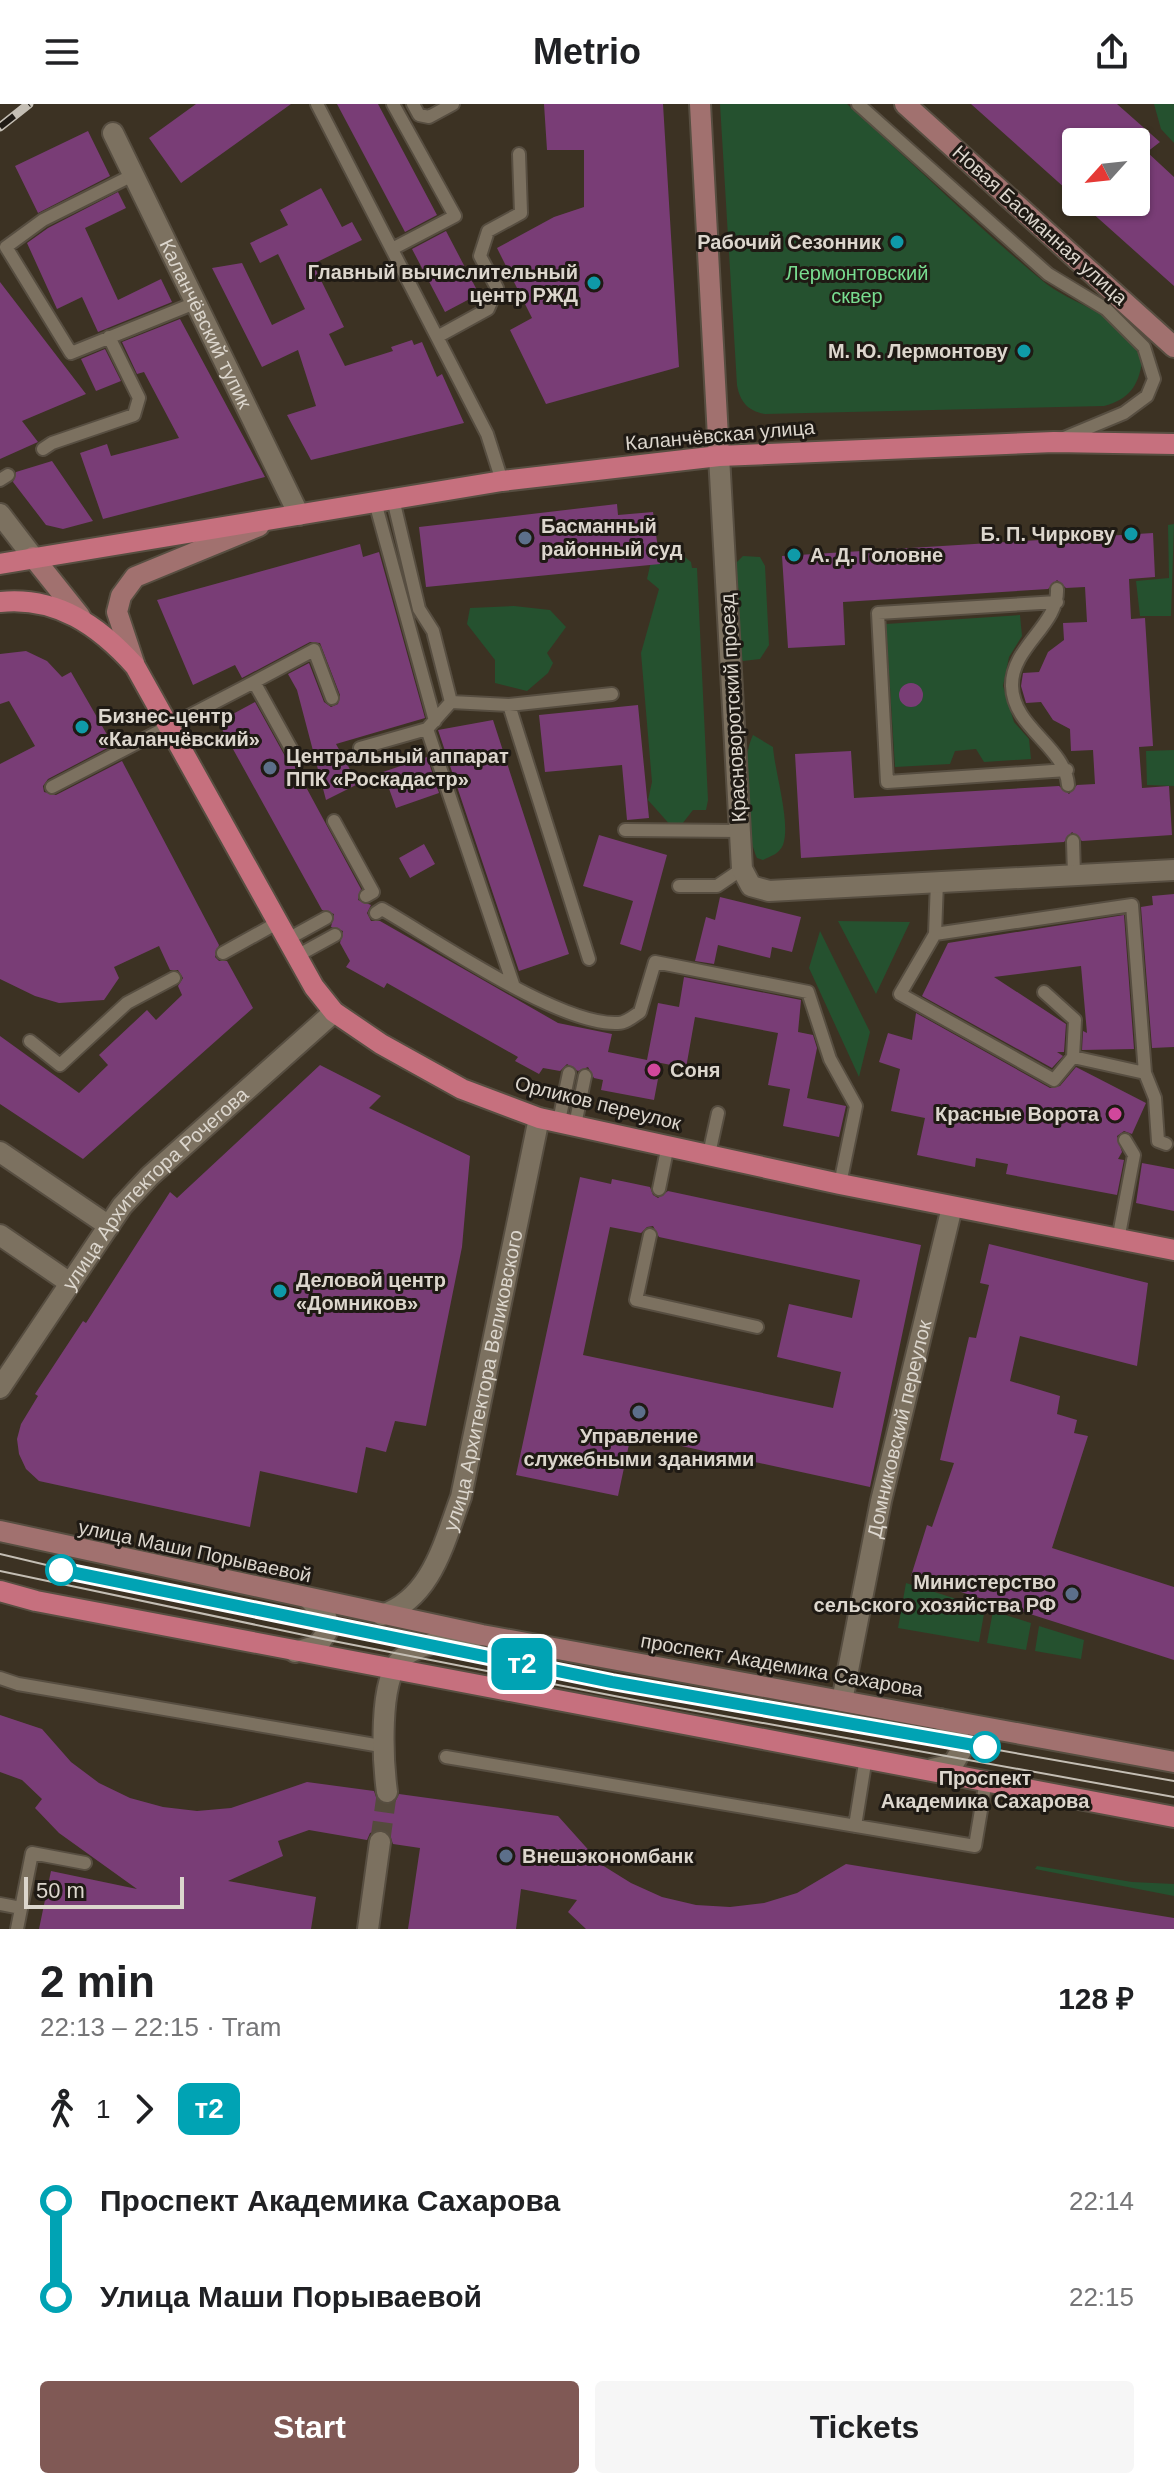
<!DOCTYPE html>
<html lang="en">
<head>
<meta charset="utf-8">
<style>
  :root { --surface:#fff; --page:#f6f6f6; --text:#202124; --muted:#757577; --accent:#805955 }
  body { margin:0; font-family:Helvetica,sans-serif; background:var(--page); color:var(--text); height:100vh; display:flex; flex-direction:column; font-size:30px; white-space:nowrap }
  * { box-sizing:border-box; margin:0 }
  p { font-size:26px; color:var(--muted) }
  .icon { flex:none; width:44px; height:44px; fill:none; stroke:currentColor; stroke-width:2; stroke-linecap:round; stroke-linejoin:round }
  .map { position:relative; height:1825px; overflow:hidden }
  .side { display:flex; flex-direction:column; background:var(--surface); flex:1 }
  .side>* { flex:none }
  .badge { padding:0 16px; border-radius:12px; font-size:28px; line-height:52px }
  .needle { width:52px; rotate:243deg }
  .tools { position:absolute; left:1062px; top:24px; display:grid; gap:16px }
  .tools a { display:grid; place-items:center; width:88px; height:88px; border-radius:8px; background:var(--surface); box-shadow:0 2px 6px #0004; font-size:40px }
  .scale { position:absolute; left:24px; bottom:20px; width:160px; box-sizing:border-box; padding-left:8px; border:4px solid #dcd6cd; border-top:0; font-size:22px; line-height:28px; white-space:nowrap; color:#dcd6cd; -webkit-text-stroke:6px #1f1a14; paint-order:stroke }
  .map>.badge { position:absolute; translate:-50% -50%; box-shadow:0 0 0 4px #fff }
  .legs { display:flex; align-items:center; gap:12px; height:88px; padding:0 40px; font-size:26px }
  .legs p { margin-inline-start:auto }
  .summary { display:flex; align-items:center; justify-content:space-between; height:136px; padding:0 40px }
  h1 { font-size:44px; font-weight:700; line-height:60px }
  .action { display:flex; gap:16px; margin-top:auto; padding:16px 40px }
  .action a { flex:1; height:92px; border-radius:8px; background:var(--accent); color:#fff; font-size:32px; font-weight:700; line-height:92px; text-align:center }
  .action a+a { background:var(--page); color:var(--text) }
  ul { padding:0 40px; list-style:none }
  li { display:flex; align-items:center; gap:28px; height:96px; font-size:30px }
  li i { display:grid; place-items:center; width:12px; height:100%; margin:0 10px; background:currentColor }
  li i::after { content:''; width:20px; height:20px; margin:-10px; border:6px solid; border-radius:50%; background:var(--surface) }
  li p { margin-inline-start:auto }
  li:first-child i { background:linear-gradient(#0000 50%,currentColor 0) }
  li:last-child i { background:linear-gradient(currentColor 50%,#0000 0) }
  header { display:flex; justify-content:space-between; align-items:center; height:104px; padding:0 40px; background:var(--surface); font-size:36px; font-weight:700 }
  .map>svg:first-child { display:block }
</style>
</head>
<body>
<header><svg class="icon" aria-label="menu" viewBox="0 0 24 24"><path d="M4 6h16M4 12h16M4 18h16"/></svg>Metrio<svg class="icon" aria-label="share" viewBox="0 0 24 24"><path d="M12 15V3M7 8l5-5 5 5M5 13v7h14v-7"/></svg></header>
<div class="map">
<svg width="1174" height="1825" viewBox="0 0 1174 1825">
  <rect width="100%" height="100%" fill="#3c3223"/>
  <!-- green -->
  <path fill="#25512f" d="M 720,0 L 847,0 C 913,59 976,122 1044,178 C 1078,205 1123,207 1142,258 C 1138,283 1129,295 1104,302 L 765,310 C 748,307 740,298 737,281 Z
    M 1154,0 L 1174,0 L 1174,39 L 1161,25 Z
    M 1174,420 L 1171,512 L 1140,512 L 1136,477 L 1169,474 L 1168,421 Z
    M 675,445 L 691,458 L 692,464 L 697,464 L 708,696 L 706,706 L 693,706 L 682,720 L 672,723 L 648,696 L 652,678 L 641,549 L 659,485 L 647,475 L 652,453 Z
    M 743,452 L 760,453 L 765,462 L 769,541 L 760,555 L 743,557 L 737,548 L 739,486 L 734,473 L 735,460 Z
    M 514,502 L 550,506 L 566,523 L 547,549 L 553,559 L 548,569 L 527,587 L 495,579 L 495,556 L 467,520 L 470,504 Z
    M 1020,511 L 1022,532 L 1009,553 L 1003,582 L 1014,618 L 1029,635 L 1031,655 L 984,658 L 976,645 L 955,647 L 950,660 L 895,663 L 886,520 Z
    M 753,631 L 773,643 C 775,669 791,719 783,741 C 779,750 771,752 763,756 L 757,754 C 745,725 739,660 753,631 Z
    M 1174,646 L 1174,682 L 1147,681 L 1146,647 Z
    M 838,817 L 910,818 L 876,890 Z
    M 820,827 L 870,928 L 859,973 L 809,864 Z
    M 906,1479 L 985,1504 L 979,1538 L 898,1524 Z
    M 993,1507 L 1031,1519 L 1026,1546 L 987,1539 Z
    M 1039,1522 L 1084,1536 L 1081,1555 L 1035,1547 Z
    M 1037,1762 L 1132,1778 L 1174,1780 L 1174,1792 L 1035,1765 Z"/>
  <!-- building -->
  <path fill="#793d76" fill-rule="evenodd" d="M 196,0 L 291,0 L 181,79 L 149,34 Z
    M 337,0 L 378,0 L 437,111 L 405,128 Z
    M 544,0 L 663,0 L 679,263 L 546,300 L 510,226 L 532,214 L 497,144 L 554,113 L 584,103 L 584,46 L 547,46 Z
    M 971,0 L 1117,0 L 1160,38 L 1147,48 L 1174,73 L 1174,182 L 1080,98 L 1136,98 L 1136,38 L 1076,38 L 1076,94 Z
    M 88,27 L 110,72 L 38,109 L 15,62 Z
    M 321,84 L 342,123 L 352,118 L 362,136 L 313,160 L 344,223 L 329,230 L 345,262 L 393,247 L 391,243 L 412,236 L 414,241 L 422,238 L 437,273 L 442,270 L 464,319 L 311,356 L 287,311 L 316,302 L 298,246 L 262,263 L 212,164 L 242,159 L 272,221 L 305,205 L 278,150 L 260,159 L 250,139 L 288,121 L 280,106 Z
    M 118,88 L 126,104 L 85,124 L 118,196 L 161,175 L 172,198 L 98,228 L 82,193 L 57,205 L 27,139 L 48,124 Z
    M 446,127 L 479,190 L 445,208 L 412,145 Z
    M 0,178 L 86,290 L 22,317 L 38,338 L 0,355 Z
    M 180,215 L 265,373 L 103,415 L 80,349 L 107,340 L 111,352 L 179,334 L 144,268 L 137,270 L 122,238 Z
    M 105,245 L 121,277 L 96,287 L 81,255 Z
    M 52,357 L 93,417 L 63,425 L 46,421 L 13,378 L 16,368 Z
    M 617,400 L 618,411 L 653,408 L 660,460 L 426,483 L 419,423 Z
    M 1153,429 L 1155,473 L 1129,475 L 1131,515 L 1145,514 L 1153,642 L 1139,643 L 1142,684 L 1169,682 L 1172,731 L 1082,737 L 1072,728 L 1064,738 L 801,754 L 795,650 L 851,647 L 854,694 L 1059,682 L 1069,690 L 1077,681 L 1095,680 L 1093,646 L 1071,647 L 1070,625 L 1053,616 L 1041,598 L 1026,599 L 1021,582 L 1023,569 L 1039,568 L 1048,548 L 1064,536 L 1063,519 L 1087,518 L 1085,483 L 1066,484 L 1057,476 L 1048,485 L 843,498 L 845,541 L 788,544 L 782,452 Z
    M 360,440 L 363,453 L 379,448 L 425,614 L 336,640 L 358,680 L 326,696 L 297,586 L 288,570 L 309,559 L 324,598 L 331,603 L 338,600 L 340,591 L 320,539 L 310,538 L 242,574 L 235,561 L 193,581 L 157,496 Z
    M 26,547 L 47,557 L 62,573 L 71,568 L 113,641 L 48,675 L 43,682 L 44,688 L 56,691 L 122,657 L 219,841 L 215,853 L 219,857 L 227,857 L 253,904 L 83,1055 L 0,1000 L 0,932 L 79,989 L 108,961 L 99,951 L 147,906 L 156,916 L 182,891 L 178,882 L 183,874 L 178,866 L 170,866 L 159,842 L 114,863 L 119,874 L 104,896 L 59,899 L 35,892 L 0,875 L 0,660 L 35,642 L 9,597 L 0,600 L 0,550 Z
    M899 591a12 12 0 1 1 24 0a12 12 0 1 1-24 0Z
    M 255,598 L 286,654 L 293,659 L 361,785 L 358,796 L 371,801 L 367,809 L 371,817 L 380,817 L 558,919 L 612,930 L 608,948 L 647,956 L 658,899 L 679,903 L 684,873 L 801,896 L 798,928 L 813,931 L 817,944 L 807,994 L 846,1002 L 839,1033 L 783,1022 L 790,985 L 768,981 L 778,929 L 695,913 L 686,964 L 661,959 L 654,996 L 601,986 L 603,976 L 594,974 L 588,963 L 578,967 L 567,960 L 560,967 L 543,964 L 539,970 L 515,957 L 518,953 L 387,879 L 384,884 L 346,863 L 350,857 L 340,839 L 343,827 L 331,823 L 334,810 L 322,806 L 218,618 Z
    M 638,601 L 649,714 L 627,716 L 622,661 L 545,668 L 539,611 Z
    M 493,616 L 569,850 L 519,867 L 438,626 Z
    M 427,653 L 439,689 L 396,704 L 383,668 Z
    M 599,731 L 667,751 L 641,847 L 620,840 L 633,797 L 583,782 Z
    M 424,740 L 435,760 L 410,774 L 399,754 Z
    M 1174,790 L 1174,943 L 1152,944 L 1141,803 L 1153,801 L 1152,792 Z
    M 720,793 L 801,813 L 792,848 L 772,843 L 770,854 L 718,841 L 714,860 L 695,857 L 706,813 L 715,816 Z
    M 1124,811 L 1134,945 L 1082,946 L 1083,927 L 1087,929 L 1081,862 L 994,873 L 1066,920 L 1064,948 L 1057,948 L 1063,952 L 1052,964 L 922,892 L 948,839 Z
    M 916,909 L 1050,984 L 1060,982 L 1076,963 L 1146,999 L 1132,1030 L 1124,1027 L 1117,1032 L 1122,1048 L 1118,1055 L 1124,1056 L 1117,1091 L 1006,1070 L 1008,1060 L 976,1054 L 975,1063 L 917,1051 L 925,1014 L 891,1007 L 900,965 L 879,958 L 888,929 L 912,936 Z
    M 320,961 L 381,992 L 369,1004 L 470,1052 L 462,1143 L 426,1322 L 395,1317 L 386,1348 L 366,1343 L 357,1389 L 260,1367 L 250,1423 L 39,1377 L 26,1365 L 19,1350 L 17,1335 L 21,1320 L 38,1292 L 35,1290 L 83,1217 L 86,1219 L 170,1088 L 177,1094 Z
    M 1142,1059 L 1174,1065 L 1174,1107 L 1136,1099 Z
    M 580,1073 L 611,1080 L 612,1075 L 650,1083 L 653,1091 L 658,1094 L 668,1087 L 921,1141 L 870,1383 L 631,1331 L 618,1392 L 516,1371 ZM 653,1122 L 659,1133 L 860,1176 L 852,1214 L 789,1200 L 777,1253 L 841,1268 L 833,1304 L 583,1251 L 610,1123 L 641,1129 L 647,1123 Z
    M 989,1140 L 1148,1179 L 1137,1262 L 1020,1232 L 1010,1277 L 1060,1292 L 1057,1310 L 1077,1316 L 1074,1329 L 1088,1332 L 1052,1444 L 1174,1483 L 1174,1556 L 911,1472 L 927,1421 L 932,1423 L 954,1359 L 940,1356 L 969,1233 L 976,1234 L 989,1181 L 980,1179 Z
    M 0,1611 L 42,1625 L 71,1658 L 99,1679 L 130,1694 L 163,1703 L 197,1707 L 231,1704 L 307,1678 L 374,1687 L 377,1696 L 388,1701 L 395,1698 L 399,1690 L 558,1712 L 602,1761 L 631,1779 L 662,1793 L 696,1801 L 730,1803 L 764,1799 L 797,1789 L 846,1760 L 1174,1814 L 1174,1825 L 586,1825 L 568,1808 L 577,1796 L 521,1785 L 516,1825 L 408,1825 L 420,1744 L 393,1740 L 389,1728 L 381,1725 L 370,1729 L 367,1736 L 309,1726 L 278,1737 L 283,1752 L 228,1777 L 316,1793 L 311,1825 L 39,1825 L 51,1767 L 137,1785 L 59,1729 L 35,1704 L 42,1695 L 22,1676 L 0,1668 Z"/>
  <g fill="none" stroke-linecap="round" stroke-linejoin="round">
    <!-- tertiary-tunnel -->
    <path stroke="#544b3c" stroke-width="20" stroke-dasharray="20 10" stroke-linecap="butt" d="M 380,1738 L 387,1688"/>
    <!-- service casing -->
    <g stroke="#574e41" stroke-width="16">
      <path id="service" d="M 317,0 L 487,330 L 502,377
        M 413,0 L 419,11 L 429,13 L 453,0
        M 858,0 L 1048,170 L 1106,205 L 1144,243 L 1154,275 L 1147,292 L 1124,309 L 1064,334
        M 133,71 L 43,116 L 6,143 L 71,249 L 195,199
        M 392,145 L 455,112 L 393,0
        M 437,233 L 488,205 L 497,184 L 480,152 L 488,127 L 521,109 L 519,50
        M 43,345 L 52,339 L 134,311 L 139,294 L 109,233
        M 0,376 L 8,371
        M 393,395 L 419,505 L 433,527 L 451,598 L 509,601 L 612,590
        M 375,398 L 435,617
        M 1057,485 C 1059,521 1011,543 1012,582 C 1013,624 1065,642 1068,681
        M 1057,498 L 878,509 L 887,678 L 1067,666
        M 254,578 L 314,546 L 332,594
        M 451,598 L 427,625 L 513,880
        M 509,601 L 589,855
        M 360,644 L 427,625
        M 52,683 L 254,578 L 294,650
        M 334,717 L 373,788 L 366,792
        M 625,726 L 740,727
        M 1073,737 L 1074,771
        M 937,778 L 935,830 L 900,890 L 1054,976 L 1073,953 L 1145,969
        M 679,782 L 717,782 L 742,765
        M 376,809 L 382,805 C 436,836 560,922 618,919 C 626,919 634,912 640,908 L 655,858 L 808,888 L 830,955 L 856,1002 L 840,1080
        M 935,830 L 1132,801 L 1145,969 L 1155,994 L 1158,1037 L 1166,1040
        M 286,836 L 326,814
        M 223,849 L 277,819
        M 295,853 L 335,831
        M 1044,888 L 1075,916 L 1073,953
        M 30,937 L 60,961 L 127,899 L 174,874
        M 559,1017 L 569,969
        M 575,1021 L 585,972
        M 709,1050 L 718,1009
        M 659,1085 L 668,1041
        M 650,1131 L 636,1196 L 757,1223
        M 1118,1136 L 1134,1051 L 1125,1036
        M 0,1574 L 18,1580 L 381,1642
        M 446,1653 L 975,1742 L 986,1676
        M 855,1722 L 866,1653
        M 0,1800 L 21,1804
        M 17,1825 L 32,1749 L 85,1759"/>
    </g>
    <!-- minor casing -->
    <g stroke="#574e41" stroke-width="24">
      <g id="minor">
        <path id="s1" d="M 113,29 L 299,411"/>
        <path d="M 719,352 L 742,765 L 751,782 L 769,787 L 1174,766"/>
        <path d="M 0,1048 L 109,1122"/>
        <path d="M 0,1131 L 70,1179"/>
        <path id="s2" d="M 0,1284 L 122,1102 L 150,1072 L 334,908"/>
        <path id="s3" d="M 382,1511 C 432,1494 444,1438 461,1393 L 539,1014"/>
        <path d="M 295,1548 L 318,1541 L 327,1528 L 326,1512 L 309,1495"/>
        <path id="s4" d="M 842,1597 L 881,1397 L 952,1103"/>
        <path d="M 932,1665 L 953,1660 L 961,1647 L 957,1625 L 940,1615"/>
      </g>
    </g>
    <!-- tertiary casing -->
    <g stroke="#574e41" stroke-width="24">
      <path id="tertiary" d="M 0,410 L 33,453
        M 387,1688 C 383,1658 378,1577 401,1555 C 419,1538 455,1534 478,1532
        M 368,1825 L 380,1738"/>
    </g>
    <!-- secondary casing -->
    <g stroke="#574e41" stroke-width="24">
      <path id="secondary" d="M 700,0 L 719,352
        M 905,0 L 1174,243
        M 33,453 L 80,512
        M 134,559 L 117,508 L 121,492 L 135,473 L 259,422
        M 0,1427 L 482,1531 L 1174,1658"/>
    </g>
    <!-- primary casing -->
    <g stroke="#574e41" stroke-width="24">
      <path id="primary" d="M 0,460 L 502,377 L 719,352 L 1054,338 L 1174,340
        M 0,498 C 57,492 99,522 135,562 L 314,883 L 334,908 L 381,940 L 462,985 L 539,1014 L 840,1080 L 1174,1146
        M 0,1487 L 36,1497 C 415,1572 795,1640 1174,1713"/>
    </g>
    <!-- service -->
    <use href="#service" stroke="#7c7160" stroke-width="12"/>
    <!-- minor -->
    <use href="#minor" stroke="#7c7160" stroke-width="20"/>
    <!-- tertiary -->
    <use href="#tertiary" stroke="#7c7160" stroke-width="20"/>
    <!-- secondary -->
    <use href="#secondary" stroke="#a1716f" stroke-width="20"/>
    <!-- primary -->
    <use href="#primary" stroke="#c6707e" stroke-width="20"/>
    <!-- tram -->
    <path stroke="#c4beb4" stroke-width="2" d="M 0,1450 L 131,1481 L 612,1578 L 1174,1677
      M 0,1467 L 323,1535 L 635,1596 L 1174,1693"/>
    <!-- rail casing -->
    <g stroke="#c4beb4" stroke-width="9">
      <path id="rail" d="M 0,23 L 29,0"/>
    </g>
    <!-- rail -->
    <use href="#rail" stroke="#1f1a14" stroke-width="6" stroke-dasharray="18" stroke-linecap="butt"/>
  </g>
  <g fill="none" stroke-linecap="round" stroke-linejoin="round">
    <!-- line-1 casing -->
    <g stroke="#fff" stroke-width="18">
      <path id="line-1" d="M 61,1466 L 612,1578 L 985,1643"/>
    </g>
    <!-- line-1 -->
    <use href="#line-1" stroke="#00a3b4" stroke-width="12"/>
  </g>
  <!-- markers -->
  <g fill="#0f9aa8" stroke="#1f1a14" stroke-width="3">
    <circle cx="897" cy="138" r="8"/>
    <circle cx="594" cy="179" r="8"/>
    <circle cx="1024" cy="247" r="8"/>
    <circle cx="1131" cy="430" r="8"/>
    <circle cx="794" cy="451" r="8"/>
    <circle cx="82" cy="623" r="8"/>
    <circle cx="280" cy="1187" r="8"/>
  </g>
  <g fill="#5c6f8a" stroke="#1f1a14" stroke-width="3">
    <circle cx="525" cy="434" r="8"/>
    <circle cx="270" cy="664" r="8"/>
    <circle cx="639" cy="1308" r="8"/>
    <circle cx="1072" cy="1490" r="8"/>
    <circle cx="506" cy="1752" r="8"/>
  </g>
  <g fill="#d1479c" stroke="#1f1a14" stroke-width="3">
    <circle cx="654" cy="966" r="8"/>
    <circle cx="1115" cy="1010" r="8"/>
  </g>
  <g fill="#fff" stroke="#00a3b4" stroke-width="4">
    <circle cx="61" cy="1466" r="14"/>
    <circle cx="985" cy="1643" r="14"/>
  </g>
  <g text-anchor="middle" dominant-baseline="central" stroke-width="6" stroke-linejoin="round" paint-order="stroke">
    <!-- street labels -->
    <g font-size="20" fill="#dcd6cd" stroke="#1f1a14">
      <text transform="translate(1040 121) rotate(42)">Новая Басманная улица</text>
      <text stroke="none"><textPath href="#s1" startOffset="212">Каланчёвский тупик</textPath></text>
      <text transform="translate(720 331) rotate(-5)">Каланчёвская улица</text>
      <text transform="translate(733 604) rotate(-93)">Красноворотский проезд</text>
      <text transform="translate(598 999) rotate(14)">Орликов переулок</text>
      <text stroke="none"><textPath href="#s2" startOffset="254">улица Архитектора Рочегова</textPath></text>
      <text stroke="none"><textPath href="#s3" startOffset="266">улица Архитектора Великовского</textPath></text>
      <text stroke="none"><textPath href="#s4" startOffset="278">Домниковский переулок</textPath></text>
      <text transform="translate(195 1447) rotate(12)">улица Маши Порываевой</text>
      <text transform="translate(782 1561) rotate(10)">проспект Академика Сахарова</text>
    </g>
    <!-- poi labels -->
    <g font-size="20" font-weight="bold" fill="#dcd6cd" stroke="#1f1a14" text-anchor="start">
      <text x="881" y="138" text-anchor="end">Рабочий Сезонник</text>
      <text x="578" y="168" text-anchor="end">Главный вычислительный<tspan x="578" dy="23">центр РЖД</tspan></text>
      <text x="1008" y="247" text-anchor="end">М. Ю. Лермонтову</text>
      <text x="541" y="422">Басманный<tspan x="541" dy="23">районный суд</tspan></text>
      <text x="1115" y="430" text-anchor="end">Б. П. Чиркову</text>
      <text x="810" y="451">А. Д. Головне</text>
      <text x="98" y="612">Бизнес-центр<tspan x="98" dy="23">«Каланчёвский»</tspan></text>
      <text x="286" y="652">Центральный аппарат<tspan x="286" dy="23">ППК «Роскадастр»</tspan></text>
      <text x="670" y="966">Соня</text>
      <text x="1099" y="1010" text-anchor="end">Красные Ворота</text>
      <text x="296" y="1176">Деловой центр<tspan x="296" dy="23">«Домников»</tspan></text>
      <text x="639" y="1332" text-anchor="middle">Управление<tspan x="639" dy="23">служебными зданиями</tspan></text>
      <text x="1056" y="1478" text-anchor="end">Министерство<tspan x="1056" dy="23">сельского хозяйства РФ</tspan></text>
      <text x="522" y="1752">Внешэкономбанк</text>
    </g>
    <!-- park labels -->
    <g font-size="20" fill="#78dc8f" stroke="#1f1a14">
      <text x="857" y="169">Лермонтовский<tspan x="857" dy="23">сквер</tspan></text>
    </g>
    <!-- stop labels -->
    <g font-size="20" font-weight="bold" fill="#dcd6cd" stroke="#1f1a14">
      <text x="985" y="1674">Проспект<tspan x="985" dy="23">Академика Сахарова</tspan></text>
    </g>
  </g>
</svg>
<div class="tools">
<a><svg class="needle" viewBox="-14 -14 28 28"><path d="M0-13l5 13h-10z" fill="#e53935"/><path d="M0 13l5-13h-10z" fill="#757577"/></svg></a>
</div>
<div class="scale">50 m</div>
<b class="badge" style="left:522px;top:1560px;background:#00a3b4;color:#fff">т2</b>
</div>
<section class="side">
<div class="summary"><div><h1>2 min</h1><p>22:13 – 22:15 · Tram</p></div><b>128 ₽</b></div>
<div class="legs"><svg class="icon" aria-label="walk" viewBox="0 0 24 24"><circle cx="13" cy="4" r="2"/><path d="M13 8l-2 6 4 7M11 14l-3 7M7 12l3-4h3l4 4"/></svg>1<svg class="icon" aria-label="forward" viewBox="0 0 24 24"><path d="M9 5l7 7-7 7"/></svg><b class="badge" style="background:#00a3b4;color:#fff">т2</b></div>
<ul>
<li><i style="color:#00a3b4"></i><b>Проспект Академика Сахарова</b><p>22:14</p></li>
<li><i style="color:#00a3b4"></i><b>Улица Маши Порываевой</b><p>22:15</p></li>
</ul>
<div class="action"><a>Start</a><a>Tickets</a></div>
</section>
</body>
</html>
